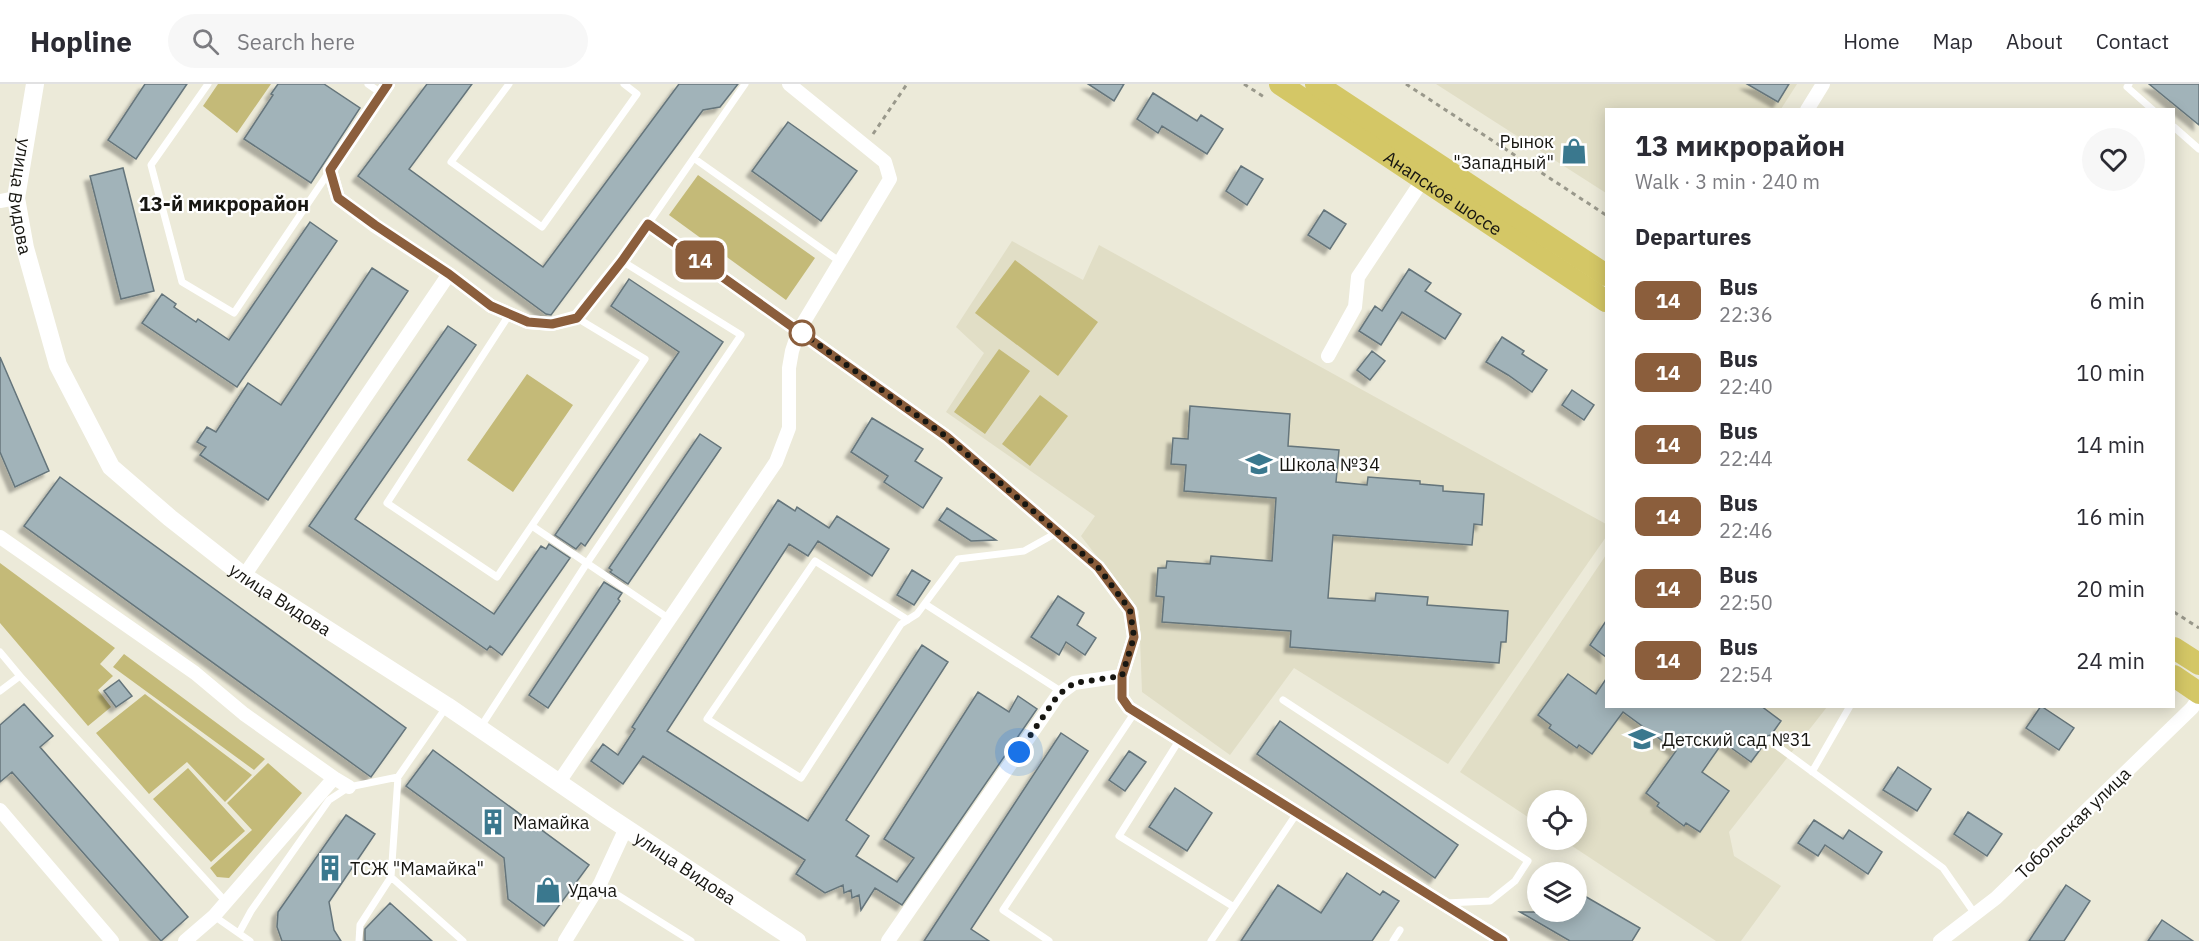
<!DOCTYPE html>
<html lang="en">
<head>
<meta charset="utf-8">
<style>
  :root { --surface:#fff; --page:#f7f7f7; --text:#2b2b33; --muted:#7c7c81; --line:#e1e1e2 }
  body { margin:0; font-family:"IBM Plex Sans",sans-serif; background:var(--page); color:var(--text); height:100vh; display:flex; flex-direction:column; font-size:22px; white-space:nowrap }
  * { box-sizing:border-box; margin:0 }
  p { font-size:20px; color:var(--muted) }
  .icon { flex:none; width:33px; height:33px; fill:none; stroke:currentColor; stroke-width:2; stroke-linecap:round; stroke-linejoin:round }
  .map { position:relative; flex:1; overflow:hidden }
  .drawer { position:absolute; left:1605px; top:24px; width:570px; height:600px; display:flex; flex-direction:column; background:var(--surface); border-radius:0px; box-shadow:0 3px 15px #0003 }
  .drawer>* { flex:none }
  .badge { padding:0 12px; border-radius:9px; font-size:21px; line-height:39px }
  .buttons { position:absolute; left:1527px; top:706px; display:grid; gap:12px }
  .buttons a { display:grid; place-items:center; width:60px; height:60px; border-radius:50%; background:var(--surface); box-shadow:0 3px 15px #0003; font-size:30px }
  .you { position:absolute; width:30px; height:30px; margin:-15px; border:4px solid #fff; border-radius:50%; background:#1a73e8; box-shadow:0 0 0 9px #1a73e833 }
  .map>.badge { position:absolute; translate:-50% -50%; box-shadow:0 0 0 3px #fff }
  h2 { padding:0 30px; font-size:22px; line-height:54px }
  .round { display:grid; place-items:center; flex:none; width:63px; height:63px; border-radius:32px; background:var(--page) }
  .summary { display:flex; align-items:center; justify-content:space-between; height:102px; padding:0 30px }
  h1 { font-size:28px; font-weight:700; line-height:45px }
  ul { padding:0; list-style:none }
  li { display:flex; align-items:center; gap:18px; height:72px; padding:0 30px }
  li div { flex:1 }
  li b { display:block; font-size:22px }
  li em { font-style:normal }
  li .badge { min-width:66px; font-weight:700; text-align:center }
  header { display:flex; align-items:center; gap:36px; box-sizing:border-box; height:84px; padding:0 30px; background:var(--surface); border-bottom:2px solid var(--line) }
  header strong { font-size:28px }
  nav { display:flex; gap:33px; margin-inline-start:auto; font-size:21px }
  .search { width:420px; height:54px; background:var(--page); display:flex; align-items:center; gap:15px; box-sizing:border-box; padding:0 21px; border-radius:33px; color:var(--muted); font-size:22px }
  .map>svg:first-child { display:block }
</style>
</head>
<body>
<header>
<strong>Hopline</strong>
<div class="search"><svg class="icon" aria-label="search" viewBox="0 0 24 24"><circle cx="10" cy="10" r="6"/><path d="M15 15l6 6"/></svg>Search here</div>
<nav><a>Home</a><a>Map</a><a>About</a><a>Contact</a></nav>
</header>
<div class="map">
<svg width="2199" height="857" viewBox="0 0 2199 857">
  <defs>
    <filter id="shadow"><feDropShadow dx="-5.5" dy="5.5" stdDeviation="1.5" flood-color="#0004"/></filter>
  </defs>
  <rect width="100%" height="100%" fill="#ecead9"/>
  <!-- built -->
  <path fill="#e1dec6" d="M 1436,0 L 1797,0 L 1781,25 L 1606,26 L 1606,109 Z
    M 1012,157 L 1083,196 L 1099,161 L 1606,440 L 1606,453 L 1448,680 L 1294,584 L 1230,671 L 1142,608 L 1139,527 L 1081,452 L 1095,432 L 946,328 L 984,269 L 956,243 Z
    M 1606,471 L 1606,622 L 1827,623 L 1729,748 L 1734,772 L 1781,802 L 1741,857 L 1716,857 L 1563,756 L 1576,756 L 1576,717 L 1538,717 L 1537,739 L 1460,688 Z"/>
  <!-- green -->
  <path fill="#c4ba78" d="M 218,0 L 271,0 L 237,49 L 203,22 Z
    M 698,91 L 815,174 L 786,216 L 669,131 Z
    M 1015,176 L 1098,238 L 1058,292 L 975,229 Z
    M 999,265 L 1030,287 L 985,350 L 954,328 Z
    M 527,290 L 573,321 L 513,408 L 467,376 Z
    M 1040,311 L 1068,332 L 1030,382 L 1002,360 Z
    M 0,479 L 115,564 L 100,580 L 113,592 L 98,606 L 111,623 L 88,642 L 0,539 Z
    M 124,570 L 265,675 L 254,686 L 113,583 Z
    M 145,610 L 252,691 L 225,718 L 187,678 L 149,710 L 96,649 Z
    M 268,679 L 302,709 L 229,794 L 217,793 L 210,784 L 252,746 L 227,719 Z
    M 188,684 L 245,747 L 211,778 L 153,715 Z"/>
  <!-- building -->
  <path fill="#a1b3b9" stroke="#65757b" stroke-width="1.5" filter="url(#shadow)" d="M 145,0 L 187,0 L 136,75 L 108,56 Z
    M 278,0 L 324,0 L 360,24 L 311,99 L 244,55 L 273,11 L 271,10 Z
    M 427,0 L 472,0 L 409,85 L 543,183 L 679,0 L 738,0 L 720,23 L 703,26 L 551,231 L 546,230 L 358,92 Z
    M 1088,0 L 1124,0 L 1114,17 Z
    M 1747,0 L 1789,0 L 1778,18 Z
    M 2149,0 L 2199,0 L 2199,41 Z
    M 1153,9 L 1197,37 L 1201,31 L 1223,45 L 1207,70 L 1162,42 L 1158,49 L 1137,35 Z
    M 788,38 L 857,87 L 821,137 L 752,87 Z
    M 1241,82 L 1263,95 L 1247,121 L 1226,107 Z
    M 123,84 L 154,207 L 121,215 L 90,92 Z
    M 1324,126 L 1346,140 L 1330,165 L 1308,151 Z
    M 310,138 L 337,157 L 237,303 L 142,239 L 162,210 L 176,220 L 174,223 L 196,238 L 198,235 L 229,256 Z
    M 372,184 L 408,207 L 268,416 L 200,371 L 206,363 L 197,358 L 207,343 L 216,348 L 248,299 L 281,321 Z
    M 1409,185 L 1431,199 L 1425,207 L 1461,230 L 1445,255 L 1402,228 L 1381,261 L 1359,247 L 1375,222 L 1382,227 Z
    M 629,195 L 723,258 L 585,462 L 581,459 L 576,465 L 555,451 L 679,268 L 611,222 Z
    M 448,242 L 476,261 L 355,435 L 494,530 L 541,462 L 546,465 L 549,460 L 570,474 L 502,571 L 490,562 L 487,566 L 309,442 Z
    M 1502,253 L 1524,267 L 1522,270 L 1547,286 L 1532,308 L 1508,291 L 1486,278 Z
    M 1372,267 L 1385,277 L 1370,296 L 1357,286 Z
    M 0,273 L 49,387 L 15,403 L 0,368 Z
    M 1572,306 L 1594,321 L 1584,336 L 1562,321 Z
    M 1190,322 L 1290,330 L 1288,362 L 1339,366 L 1336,398 L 1367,401 L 1368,393 L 1420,397 L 1420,400 L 1443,402 L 1443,407 L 1484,410 L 1482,441 L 1474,440 L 1472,461 L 1333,451 L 1328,514 L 1375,517 L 1376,509 L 1428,513 L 1427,521 L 1508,527 L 1506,558 L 1501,558 L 1499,579 L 1290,563 L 1291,547 L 1162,538 L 1164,513 L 1156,512 L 1158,484 L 1166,484 L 1167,477 L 1210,480 L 1211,472 L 1272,477 L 1276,414 L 1184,407 L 1186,381 L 1171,380 L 1173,354 L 1188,355 Z
    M 872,334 L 923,365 L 915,377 L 942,394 L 923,424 L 884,398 L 888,392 L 851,368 Z
    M 700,350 L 721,364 L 628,500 L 610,488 L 612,486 L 609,484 Z
    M 60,393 L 406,644 L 371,693 L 24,442 Z
    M 778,416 L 795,427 L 797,423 L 829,444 L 837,432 L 889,465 L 872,492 L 818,457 L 808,472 L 789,460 L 667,647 L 808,737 L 922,561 L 948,578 L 846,736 L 869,752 L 856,772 L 897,798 L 914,774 L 884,755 L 978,608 L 1009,628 L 1018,612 L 1037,625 L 902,821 L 875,804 L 861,826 L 859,811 L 852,814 L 851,806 L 844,809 L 843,801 L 825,809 L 796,790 L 805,776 L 643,672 L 623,700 L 591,677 L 603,660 L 618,671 L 635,645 L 632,643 Z
    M 947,424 L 996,456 L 971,457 L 939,436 Z
    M 912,486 L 930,497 L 914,521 L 897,511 Z
    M 604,498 L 622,509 L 618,515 L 620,517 L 548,624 L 529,611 Z
    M 1058,512 L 1084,529 L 1077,541 L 1096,554 L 1085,571 L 1066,558 L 1059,571 L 1031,553 Z
    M 1606,537 L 1606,573 L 1590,561 Z
    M 1568,590 L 1596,610 L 1606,595 L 1606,622 L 1761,622 L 1781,637 L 1771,651 L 1764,653 L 1765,659 L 1751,678 L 1723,658 L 1702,688 L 1729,707 L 1700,748 L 1686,739 L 1684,742 L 1657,722 L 1659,719 L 1646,709 L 1676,667 L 1623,628 L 1592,670 L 1579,661 L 1577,664 L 1549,644 L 1551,641 L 1538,631 Z
    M 119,596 L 132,612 L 116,623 L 104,607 Z
    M 24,620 L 53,652 L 40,663 L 188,833 L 161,857 L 12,688 L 0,698 L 0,641 Z
    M 2041,622 L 2074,644 L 2059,666 L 2026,644 Z
    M 1280,637 L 1458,761 L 1435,794 L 1257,670 Z
    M 1061,649 L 1088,667 L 971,845 L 989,857 L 924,857 Z
    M 433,666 L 589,781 L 544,842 L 508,815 L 504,774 L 406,702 Z
    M 1129,667 L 1146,678 L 1125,707 L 1109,696 Z
    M 1898,683 L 1931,705 L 1917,727 L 1883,706 Z
    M 1175,704 L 1212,729 L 1187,767 L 1149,743 Z
    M 1968,728 L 2002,750 L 1987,772 L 1954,750 Z
    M 346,731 L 375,750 L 329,818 L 334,846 L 341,857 L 282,857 L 277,843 L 278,828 Z
    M 1814,736 L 1843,755 L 1849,746 L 1882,768 L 1868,790 L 1825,761 L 1818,772 L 1798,759 Z
    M 1347,789 L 1380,811 L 1383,807 L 1399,817 L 1372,857 L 1241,857 L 1278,801 L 1321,829 Z
    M 2066,801 L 2090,817 L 2064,857 L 2029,857 Z
    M 1576,807 L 1640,844 L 1632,857 L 1570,857 L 1520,828 L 1576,828 Z
    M 390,819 L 432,857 L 365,857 L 365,845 Z
    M 2162,836 L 2193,857 L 2148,857 Z"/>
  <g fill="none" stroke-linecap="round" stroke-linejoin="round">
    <!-- path -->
    <path stroke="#99988b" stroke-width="3" stroke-dasharray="4.5 4.5" stroke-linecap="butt" d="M 1244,0 L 1264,13
      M 1406,0 L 1606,131
      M 873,50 L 907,0
      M 2174,528 L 2199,544"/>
    <!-- service -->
    <path stroke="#fff" stroke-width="7" d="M 208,0 L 151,81 L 182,198 L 234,229 L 329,88
      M 368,0 L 381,9
      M 509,0 L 451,78 L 542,143 L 637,10 L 624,0
      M 2129,0 L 2127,3 L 2153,26
      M 2174,43 L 2199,65
      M 695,75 L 839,177
      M 648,140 L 745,0
      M 509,231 L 387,419 L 497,493 L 645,275 L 577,234
      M 532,442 L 668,534
      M 925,520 L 1062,608
      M 908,536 L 815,477 L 707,635 L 801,694 L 901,540 L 917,530 L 958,475 L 1024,467 L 1058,448
      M 0,568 L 20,592 L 0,607
      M 20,592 L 226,818
      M 1283,616 L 1528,777 L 1515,797 L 1490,817 L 1445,819
      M 480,644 L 587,479 L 741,251 L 622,177
      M 1180,655 L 1119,752 L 1234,823
      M 1769,656 L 1943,784 L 1975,830
      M 1812,688 L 1850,622
      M 398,693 L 391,793 L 463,857
      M 600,800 L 691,857
      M 214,832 L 250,857
      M 239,849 L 251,827 L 329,716 L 349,703 L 398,693 L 447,622
      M 359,857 L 360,841 L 391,793
      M 1049,857 L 1003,826 L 1135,628
      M 1211,857 L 1297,729
      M 1393,857 L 1400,846"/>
    <!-- minor -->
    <path stroke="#fff" stroke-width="14" d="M 388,0 L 330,86 L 338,114 L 375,142 L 449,190 L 491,222 L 528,238 L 552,240 L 577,233 L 622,177 L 648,140 L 947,353 L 1098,483 L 1130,526 L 1134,553 L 1122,592 L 1122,614 L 1129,624 L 1503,857
      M 1807,26 L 1823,0
      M 0,117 L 16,114
      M 1328,272 L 1355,223 L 1358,193 L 1426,91
      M 0,453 L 195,589 L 244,630 L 334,694 L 349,703
      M 244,492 L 449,190
      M 559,698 L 776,378 L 789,344 L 789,284 L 792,267 L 799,246 L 890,95 L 885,78 L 789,0
      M 0,726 L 112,857
      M 185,857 L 214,832 L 334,694
      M 565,857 L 600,800 L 626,744
      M 888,857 L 1058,611 L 1074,599 L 1122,592
      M 1940,857 L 1996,814 L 2192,624 L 2199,614"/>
    <!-- tertiary -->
    <path stroke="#fff" stroke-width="18" id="s1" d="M 35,0 L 16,114 L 25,164 L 58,281 L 111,383 L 170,434 L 244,492 L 447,622 L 606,731 L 797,857"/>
    <!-- trunk -->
    <g stroke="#d4c766" stroke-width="22">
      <path id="s2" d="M 1280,0 L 1606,217"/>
      <path d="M 1316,0 L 1606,191"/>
      <path d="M 2174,564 L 2199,580"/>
      <path d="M 2174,592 L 2199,609"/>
    </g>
  </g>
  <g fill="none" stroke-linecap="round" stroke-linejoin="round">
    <!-- line casing -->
    <g stroke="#fff" stroke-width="14">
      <path id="line" d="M 388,0 L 330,86 L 338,114 L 375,141 L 449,190 L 491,222 L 528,238 L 552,240 L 577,234 L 622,177 L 648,140 L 947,353 L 1098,483 L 1130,526 L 1134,553 L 1122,592 L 1122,614 L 1129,624 L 1503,857"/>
    </g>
    <!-- line -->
    <use href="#line" stroke="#8b5e3c" stroke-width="9"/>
    <!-- walk -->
    <path stroke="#171611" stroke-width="6" stroke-dasharray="0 10.8" d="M 802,249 L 798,246 L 947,353 L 1098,483 L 1130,526 L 1134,553 L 1122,592 L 1074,599 L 1058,611 L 1019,668"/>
  </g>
  <!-- icons -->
  <defs>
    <g id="shop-bare" transform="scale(2.07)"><path d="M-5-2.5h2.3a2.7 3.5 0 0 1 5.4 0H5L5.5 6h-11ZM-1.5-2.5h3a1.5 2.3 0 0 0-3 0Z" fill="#3a788e" stroke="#fff" stroke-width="2.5" paint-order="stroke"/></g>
    <g id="school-bare" transform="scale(2.07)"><path d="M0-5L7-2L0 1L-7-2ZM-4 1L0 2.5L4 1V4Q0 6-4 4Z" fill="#3a788e" stroke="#fff" stroke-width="2.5" paint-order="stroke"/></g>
    <g id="building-bare" transform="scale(2.07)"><path d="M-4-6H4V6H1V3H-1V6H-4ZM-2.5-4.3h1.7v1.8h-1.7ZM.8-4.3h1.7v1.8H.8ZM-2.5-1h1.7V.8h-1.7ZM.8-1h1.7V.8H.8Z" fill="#3a788e" stroke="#fff" stroke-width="2.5" paint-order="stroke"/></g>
  </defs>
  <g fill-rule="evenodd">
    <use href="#shop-bare" x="1574" y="67"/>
    <use href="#school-bare" x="1259" y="380"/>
    <use href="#school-bare" x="1642" y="655"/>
    <use href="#building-bare" x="493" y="738"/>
    <use href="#building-bare" x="330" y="784"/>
    <use href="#shop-bare" x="548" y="806"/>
  </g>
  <!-- markers -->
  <circle fill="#fff" stroke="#8b5e3c" stroke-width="3" cx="802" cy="249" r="12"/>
  <g text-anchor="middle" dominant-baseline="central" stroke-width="4.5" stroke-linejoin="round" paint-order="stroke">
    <!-- poi labels -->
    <g font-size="18" fill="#171611" stroke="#fff" text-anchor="start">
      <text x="1554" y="57" text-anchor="end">Рынок<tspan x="1554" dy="21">"Западный"</tspan></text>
      <text x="1279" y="380">Школа №34</text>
      <text x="1662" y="655">Детский сад №31</text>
      <text x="513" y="738">Мамайка</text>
      <text x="350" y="784">ТСЖ "Мамайка"</text>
      <text x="568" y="806">Удача</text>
    </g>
    <!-- street labels -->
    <g font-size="18" fill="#171611" stroke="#fff">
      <text stroke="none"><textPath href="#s2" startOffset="196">Анапское шоссе</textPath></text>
      <text stroke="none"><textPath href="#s1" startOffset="114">улица Видова</textPath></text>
      <text stroke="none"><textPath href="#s1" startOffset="618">улица Видова</textPath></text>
      <text transform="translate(2073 739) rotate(-44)">Тобольская улица</text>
      <text stroke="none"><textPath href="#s1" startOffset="1104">улица Видова</textPath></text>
    </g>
    <!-- neighbourhood labels -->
    <g font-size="20" font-weight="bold" fill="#171611" stroke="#fff">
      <text x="224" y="119">13-й микрорайон</text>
    </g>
  </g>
</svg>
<div class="buttons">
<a><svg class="icon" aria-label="locate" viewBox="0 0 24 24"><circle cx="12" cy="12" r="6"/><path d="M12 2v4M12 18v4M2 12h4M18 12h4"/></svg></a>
<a><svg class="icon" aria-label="layers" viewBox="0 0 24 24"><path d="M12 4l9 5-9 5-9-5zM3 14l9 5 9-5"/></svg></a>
</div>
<div class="you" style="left:1019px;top:668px"></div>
<b class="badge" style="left:700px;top:176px;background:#8b5e3c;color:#fff">14</b>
<section class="drawer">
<div class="summary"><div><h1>13 микрорайон</h1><p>Walk · 3 min · 240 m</p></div><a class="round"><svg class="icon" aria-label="heart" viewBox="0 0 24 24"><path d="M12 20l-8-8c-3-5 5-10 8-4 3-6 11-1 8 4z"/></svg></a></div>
<h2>Departures</h2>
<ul>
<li><span class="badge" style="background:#8b5e3c;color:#fff">14</span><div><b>Bus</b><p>22:36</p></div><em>6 min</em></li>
<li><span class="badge" style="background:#8b5e3c;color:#fff">14</span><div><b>Bus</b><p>22:40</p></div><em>10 min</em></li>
<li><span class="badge" style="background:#8b5e3c;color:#fff">14</span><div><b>Bus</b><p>22:44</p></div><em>14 min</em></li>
<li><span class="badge" style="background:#8b5e3c;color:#fff">14</span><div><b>Bus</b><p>22:46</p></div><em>16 min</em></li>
<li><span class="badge" style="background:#8b5e3c;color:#fff">14</span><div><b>Bus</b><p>22:50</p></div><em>20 min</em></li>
<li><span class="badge" style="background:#8b5e3c;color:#fff">14</span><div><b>Bus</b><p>22:54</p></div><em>24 min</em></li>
</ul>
</section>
</div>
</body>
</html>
